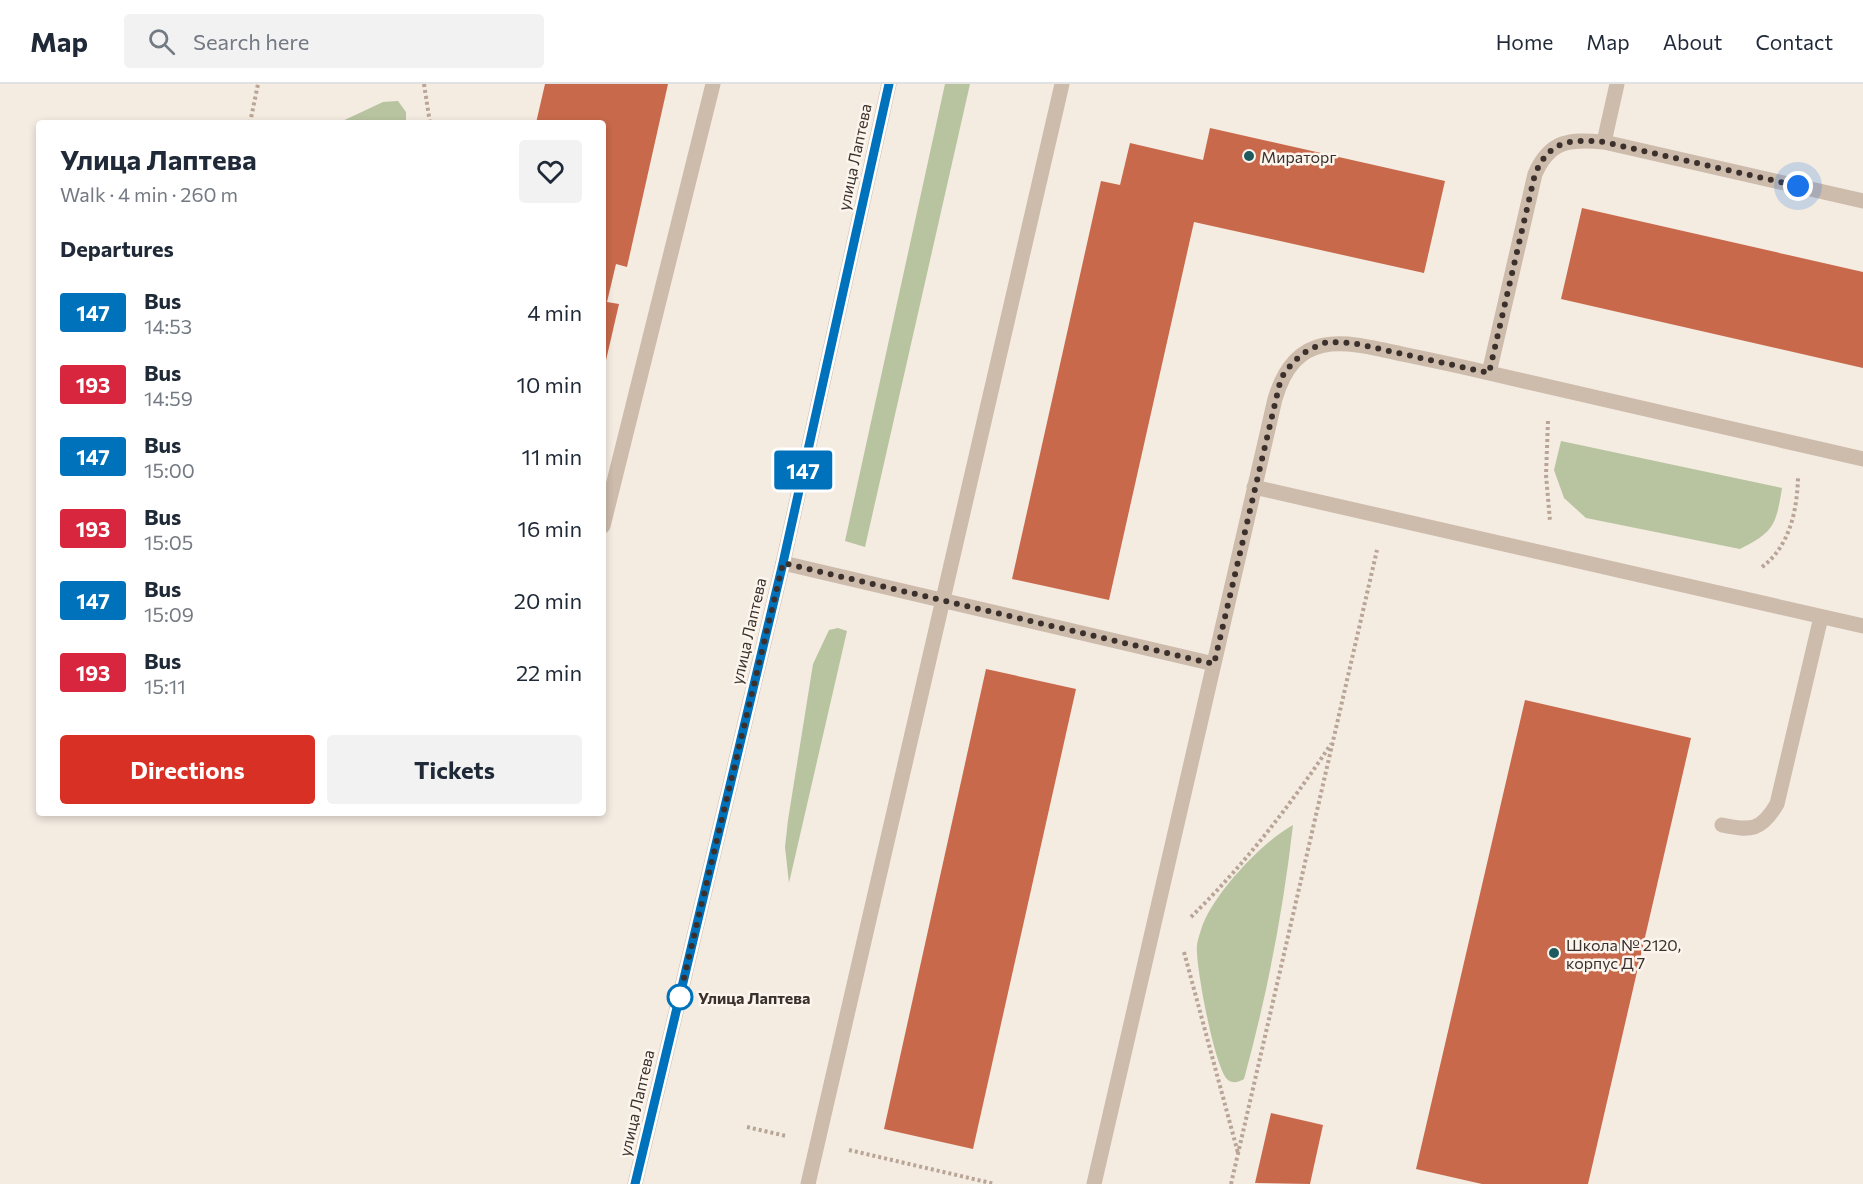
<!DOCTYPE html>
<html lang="en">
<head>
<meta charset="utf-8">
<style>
  :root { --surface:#fff; --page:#f2f2f3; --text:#1f2937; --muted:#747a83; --line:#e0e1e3; --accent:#d93025 }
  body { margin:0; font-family:Commissioner,sans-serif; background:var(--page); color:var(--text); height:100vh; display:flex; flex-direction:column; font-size:22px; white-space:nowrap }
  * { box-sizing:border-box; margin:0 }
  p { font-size:20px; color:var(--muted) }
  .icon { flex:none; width:33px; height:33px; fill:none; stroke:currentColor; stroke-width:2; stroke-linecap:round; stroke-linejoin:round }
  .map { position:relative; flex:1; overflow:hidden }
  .sheet { position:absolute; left:36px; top:36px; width:570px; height:696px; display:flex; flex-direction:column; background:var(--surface); border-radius:6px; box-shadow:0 3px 9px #0003 }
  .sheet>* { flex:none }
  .badge { padding:0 12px; border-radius:4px; font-size:21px; line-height:39px }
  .you { position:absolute; width:30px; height:30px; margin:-15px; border:4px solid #fff; border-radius:50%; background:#1a73e8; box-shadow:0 0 0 9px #1a73e833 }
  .map>.badge { position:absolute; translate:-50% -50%; box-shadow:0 0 0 3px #fff }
  h2 { padding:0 24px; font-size:22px; line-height:54px }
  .round { display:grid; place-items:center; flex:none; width:63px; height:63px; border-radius:6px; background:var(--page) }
  .head { display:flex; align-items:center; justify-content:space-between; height:102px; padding:0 24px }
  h1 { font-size:28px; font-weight:700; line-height:45px }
  .button { display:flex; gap:12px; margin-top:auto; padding:12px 24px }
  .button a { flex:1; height:69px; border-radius:6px; background:var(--accent); color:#fff; font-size:24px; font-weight:700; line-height:69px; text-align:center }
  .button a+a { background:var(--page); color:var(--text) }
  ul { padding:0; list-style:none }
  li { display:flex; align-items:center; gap:18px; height:72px; padding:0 24px }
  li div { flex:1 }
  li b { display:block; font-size:22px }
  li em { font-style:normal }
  li .badge { min-width:66px; font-weight:700; text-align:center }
  header { display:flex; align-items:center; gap:36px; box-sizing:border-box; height:84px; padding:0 30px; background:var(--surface); border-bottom:2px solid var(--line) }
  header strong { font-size:28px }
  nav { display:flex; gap:33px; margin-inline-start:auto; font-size:21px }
  .search { width:420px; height:54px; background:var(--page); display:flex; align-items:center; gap:15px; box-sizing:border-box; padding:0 21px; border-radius:6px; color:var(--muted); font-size:22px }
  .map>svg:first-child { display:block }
</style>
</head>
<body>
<header>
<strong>Map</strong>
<div class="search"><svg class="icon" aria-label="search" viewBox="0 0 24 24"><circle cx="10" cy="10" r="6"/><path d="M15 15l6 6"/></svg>Search here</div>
<nav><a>Home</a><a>Map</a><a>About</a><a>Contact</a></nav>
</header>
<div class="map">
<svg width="1863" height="1100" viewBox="0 0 1863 1100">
  <rect width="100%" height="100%" fill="#f4ebe1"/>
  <!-- green -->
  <path fill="#b8c4a0" d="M 945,0 L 970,0 L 865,463 L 845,457 Z
    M 398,17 L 406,28 L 406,39 L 338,39 L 383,18 Z
    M 1561,357 L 1782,404 C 1776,441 1774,448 1740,465 L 1586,434 L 1564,414 L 1554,386 Z
    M 838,544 L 847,547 L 789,799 L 785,763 L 788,736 L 813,580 L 829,546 Z
    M 1293,741 C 1283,828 1267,911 1244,995 C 1239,998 1233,1000 1228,996 C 1215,986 1197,887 1197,868 C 1196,861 1199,852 1201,846 C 1211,812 1262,758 1293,741 Z"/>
  <!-- building -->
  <path fill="#c8694b" d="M 545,0 L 668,0 L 627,183 L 616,180 L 607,218 L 619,220 L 604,285 L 603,39 L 536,39 Z
    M 1210,44 L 1445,97 L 1424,189 L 1194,138 L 1109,516 L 1012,495 L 1101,97 L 1120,101 L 1130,59 L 1203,76 Z
    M 1582,124 L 1863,188 L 1863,284 L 1561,215 Z
    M 986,585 L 1076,605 L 973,1065 L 884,1045 Z
    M 1525,616 L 1691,654 L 1588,1100 L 1482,1100 L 1416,1085 Z
    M 1271,1029 L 1323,1041 L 1310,1100 L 1255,1099 Z"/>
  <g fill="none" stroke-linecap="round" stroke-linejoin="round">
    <!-- path -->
    <path stroke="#b9a596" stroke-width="4" stroke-dasharray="3 3" stroke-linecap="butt" d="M 424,0 L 430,39
      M 250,39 L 258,0
      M 1548,337 L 1546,391 L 1550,437
      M 1762,483 C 1790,462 1797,426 1798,394
      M 1191,833 C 1244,781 1290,722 1331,660
      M 1184,868 L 1238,1069
      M 747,1043 L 786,1052
      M 849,1066 L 995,1100
      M 1231,1100 L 1377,466"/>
    <!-- service -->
    <path stroke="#cdbbac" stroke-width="15" d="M 1604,58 L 1617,0
      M 1489,289 L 1863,375
      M 1254,403 L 1863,542
      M 603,442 L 713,0
      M 783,479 L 1214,580
      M 1722,741 C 1751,747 1761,747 1777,720 L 1821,533
      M 808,1100 L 1062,0
      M 1094,1100 L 1275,315 C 1296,244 1344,257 1402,270 C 1431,276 1460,282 1489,289 L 1535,90 C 1550,56 1569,55 1604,58 L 1863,117"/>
    <!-- minor -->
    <path stroke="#cdbbac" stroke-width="15" d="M 635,1100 L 783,479 L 889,0"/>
  </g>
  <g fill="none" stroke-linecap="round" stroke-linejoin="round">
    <!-- line casing -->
    <g stroke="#fff" stroke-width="14">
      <path id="line" d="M 635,1100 L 783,479 L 889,0"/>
    </g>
    <!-- line -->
    <use href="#line" stroke="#0072bc" stroke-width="9"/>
    <!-- walk -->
    <path stroke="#3b302b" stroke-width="6" stroke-dasharray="0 10.8" d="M 680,913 L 678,919 L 783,479 L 1214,580 L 1281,294 L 1293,278 L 1308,266 L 1327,258 L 1353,259 L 1489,289 L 1535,90 C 1550,56 1569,55 1604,58 L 1798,102"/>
  </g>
  <!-- markers -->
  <g fill="#1f5a5e" stroke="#fbf5ee" stroke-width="2">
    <circle cx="1249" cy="72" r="6"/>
    <circle cx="1554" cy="869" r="6"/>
  </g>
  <circle fill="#fff" stroke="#0072bc" stroke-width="3" cx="680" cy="913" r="12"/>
  <g text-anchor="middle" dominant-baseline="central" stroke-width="5" stroke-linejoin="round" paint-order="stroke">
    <!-- poi labels -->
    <g font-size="16" fill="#3b302b" stroke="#fbf5ee" text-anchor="start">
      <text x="1261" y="72">Мираторг</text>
      <text x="1566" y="860">Школа № 2120,<tspan x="1566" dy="18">корпус Д 7</tspan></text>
    </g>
    <!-- street labels -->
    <g font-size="16" fill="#3b302b" stroke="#fbf5ee">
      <text transform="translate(854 73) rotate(-78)">улица Лаптева</text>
      <text transform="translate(748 547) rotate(-77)">улица Лаптева</text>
      <text transform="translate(636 1019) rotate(-77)">улица Лаптева</text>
    </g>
    <!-- stop labels -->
    <g font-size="16" font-weight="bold" fill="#3b302b" stroke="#fbf5ee" text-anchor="start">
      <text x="698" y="913">Улица Лаптева</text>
    </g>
  </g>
</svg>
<div class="you" style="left:1798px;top:102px"></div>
<b class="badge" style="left:803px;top:386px;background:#0072bc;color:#fff">147</b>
<section class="sheet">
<div class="head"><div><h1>Улица Лаптева</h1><p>Walk · 4 min · 260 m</p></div><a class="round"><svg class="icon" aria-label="heart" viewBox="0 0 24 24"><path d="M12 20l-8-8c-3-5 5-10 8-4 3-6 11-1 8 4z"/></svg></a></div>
<h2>Departures</h2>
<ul>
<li><span class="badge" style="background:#0072bc;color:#fff">147</span><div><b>Bus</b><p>14:53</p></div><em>4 min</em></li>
<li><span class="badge" style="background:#d7263d;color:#fff">193</span><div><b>Bus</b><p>14:59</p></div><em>10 min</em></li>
<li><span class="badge" style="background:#0072bc;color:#fff">147</span><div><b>Bus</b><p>15:00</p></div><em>11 min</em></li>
<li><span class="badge" style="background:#d7263d;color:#fff">193</span><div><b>Bus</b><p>15:05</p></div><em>16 min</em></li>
<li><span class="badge" style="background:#0072bc;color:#fff">147</span><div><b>Bus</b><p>15:09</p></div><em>20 min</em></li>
<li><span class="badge" style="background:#d7263d;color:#fff">193</span><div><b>Bus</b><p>15:11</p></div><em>22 min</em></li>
</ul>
<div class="button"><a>Directions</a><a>Tickets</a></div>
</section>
</div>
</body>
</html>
